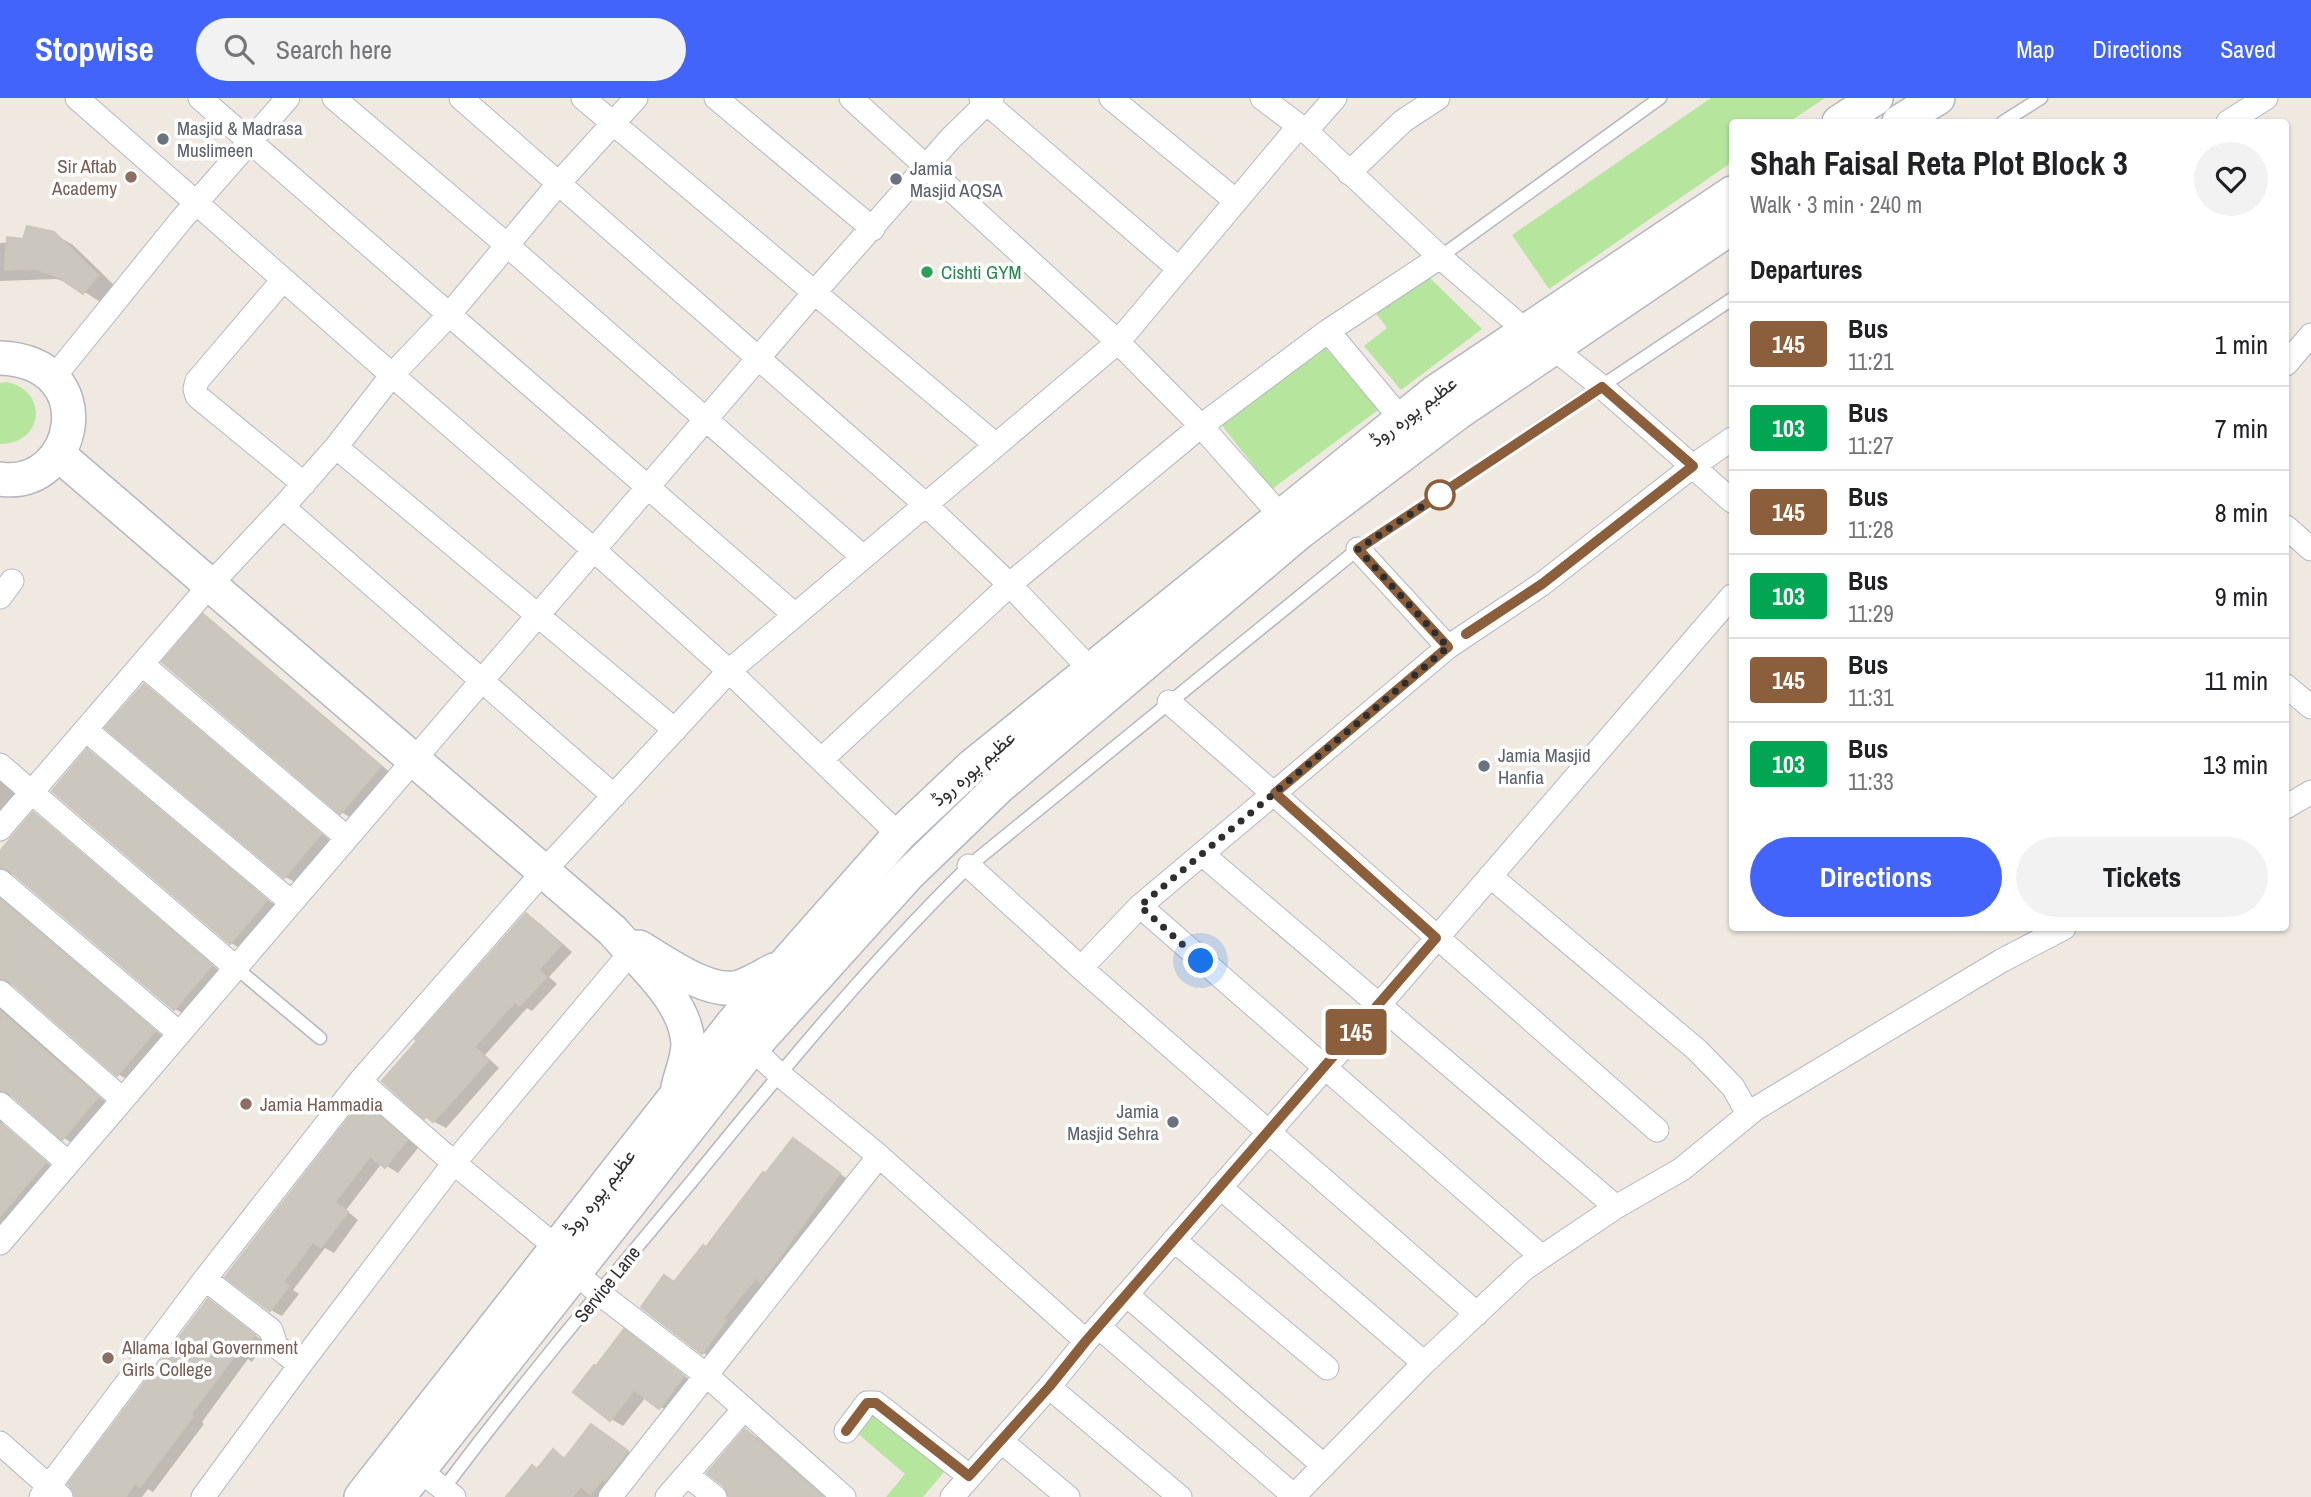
<!DOCTYPE html>
<html lang="en">
<head>
<meta charset="utf-8">
<style>
  :root { --surface:#fff; --page:#f2f2f2; --text:#202124; --muted:#757577; --line:#e0e0e0; --accent:#4264fb }
  body { margin:0; font-family:"Archivo Narrow",Vazirmatn,sans-serif; background:var(--page); color:var(--text); height:100vh; display:flex; flex-direction:column; font-size:26px; white-space:nowrap }
  * { box-sizing:border-box; margin:0 }
  p { font-size:23px; color:var(--muted) }
  .icon { flex:none; width:38px; height:38px; fill:none; stroke:currentColor; stroke-width:2; stroke-linecap:round; stroke-linejoin:round }
  .map { position:relative; flex:1; overflow:hidden }
  .panel { position:absolute; left:1729px; top:21px; width:560px; height:812px; display:flex; flex-direction:column; background:var(--surface); border-radius:7px; box-shadow:0 2px 5px #0004 }
  .panel>* { flex:none }
  .badge { padding:0 14px; border-radius:5px; font-size:24px; line-height:46px }
  .you { position:absolute; width:35px; height:35px; margin:-18px; border:5px solid #fff; border-radius:50%; background:#1a73e8; box-shadow:0 0 0 10px #1a73e833 }
  .map>.badge { position:absolute; translate:-50% -50%; box-shadow:0 0 0 4px #fff }
  h2 { padding:0 21px; font-size:26px; line-height:63px }
  .round { display:grid; place-items:center; flex:none; width:74px; height:74px; border-radius:37px; background:var(--page) }
  .overview { display:flex; align-items:center; justify-content:space-between; height:119px; padding:0 21px }
  h1 { font-size:33px; font-weight:800; line-height:52px }
  .button { display:flex; gap:14px; margin-top:auto; padding:14px 21px }
  .button a { flex:1; height:80px; border-radius:42px; background:var(--accent); color:#fff; font-size:28px; font-weight:800; line-height:80px; text-align:center }
  .button a+a { background:var(--page); color:var(--text) }
  ul { padding:0; list-style:none }
  li { display:flex; align-items:center; gap:21px; height:84px; padding:0 21px; border-top:2px solid var(--line) }
  li div { flex:1 }
  li b { display:block; font-size:26px }
  li em { font-style:normal }
  li .badge { min-width:77px; font-weight:700; text-align:center }
  header { display:flex; align-items:center; gap:42px; box-sizing:border-box; height:98px; padding:0 35px; background:var(--accent); color:#fff }
  header strong { font-size:33px }
  nav { display:flex; gap:38px; margin-inline-start:auto; font-size:24px }
  .search { width:490px; height:63px; background:var(--page); display:flex; align-items:center; gap:18px; box-sizing:border-box; padding:0 24px; border-radius:38px; color:var(--muted); font-size:26px }
  .map>svg:first-child { display:block }
</style>
</head>
<body>
<header>
<strong>Stopwise</strong>
<div class="search"><svg class="icon" aria-label="search" viewBox="0 0 24 24"><circle cx="10" cy="10" r="6"/><path d="M15 15l6 6"/></svg>Search here</div>
<nav><a>Map</a><a>Directions</a><a>Saved</a></nav>
</header>
<div class="map">
<svg width="2311" height="1399" viewBox="0 0 2311 1399">
  <rect width="100%" height="100%" fill="#efe9e1"/>
  <!-- green -->
  <path fill="#b6e59e" d="M 1711,0 L 1825,0 L 1789,24 L 1732,24 L 1732,64 L 1549,191 L 1512,137 Z
    M 1426,176 L 1482,231 L 1401,292 L 1364,248 L 1387,230 L 1374,213 Z
    M 1322,246 L 1378,312 L 1272,391 L 1220,325 Z
    M 7,284 C 49,293 44,346 0,346 L 0,285 Z
    M 871,1314 L 944,1374 L 923,1399 L 886,1399 L 905,1376 L 856,1334 Z"/>
  <!-- shadow -->
  <path fill="#0003" d="M 54,136 L 73,147 L 115,188 L 102,205 L 72,186 L 56,181 L 0,183 L 0,145 L 25,143 Z
    M 203,519 L 215,525 L 392,676 L 353,721 L 341,714 Z
    M 144,588 L 156,595 L 332,744 L 297,785 L 285,779 L 108,630 Z
    M 88,653 L 99,660 L 278,810 L 243,852 L 231,845 L 54,693 Z
    M 0,681 L 20,701 L 0,725 Z
    M 34,716 L 45,723 L 222,875 L 186,917 L 175,911 L 15,775 L 2,780 L 0,783 L 0,755 Z
    M 0,796 L 3,802 L 166,941 L 130,983 L 118,976 L 17,888 L 9,886 L 0,895 Z
    M 526,817 L 538,824 L 572,854 L 549,879 L 557,886 L 532,913 L 527,910 L 485,957 L 499,970 L 446,1030 L 425,1019 L 384,983 Z
    M 0,909 L 109,1007 L 75,1047 L 64,1040 L 17,1000 L 9,998 L 0,1005 Z
    M 362,1006 L 374,1012 L 418,1050 L 398,1075 L 382,1065 L 346,1112 L 358,1122 L 334,1155 L 325,1150 L 293,1192 L 299,1196 L 282,1218 L 271,1212 Z
    M 0,1019 L 2,1025 L 56,1072 L 0,1138 Z
    M 794,1042 L 850,1083 L 714,1261 L 703,1255 L 675,1185 L 707,1151 Z
    M 208,1203 L 266,1245 L 252,1264 L 248,1261 L 202,1324 L 204,1326 L 153,1394 L 148,1391 L 142,1399 L 75,1399 Z
    M 636,1240 L 694,1285 L 672,1316 L 646,1299 L 623,1328 L 611,1321 Z
    M 592,1328 L 639,1361 L 605,1399 L 509,1399 L 538,1372 L 554,1353 L 566,1361 Z
    M 746,1333 L 758,1340 L 825,1399 L 730,1399 Z"/>
  <!-- building -->
  <path fill="#cbc7bf" stroke="#cbc5ba" stroke-width="2" d="M 27,128 L 54,134 L 98,177 L 83,196 L 58,179 L 36,171 L 5,172 L 7,139 L 23,141 Z
    M 203,516 L 381,668 L 340,716 L 162,564 Z
    M 144,586 L 321,736 L 284,780 L 105,630 Z
    M 87,651 L 267,802 L 230,846 L 52,693 Z
    M 33,714 L 212,867 L 174,912 L 9,772 L 0,769 L 0,753 Z
    M 0,801 L 155,933 L 117,978 L 9,883 L 0,880 Z
    M 526,815 L 561,847 L 538,872 L 546,879 L 520,908 L 515,904 L 474,949 L 489,962 L 433,1024 L 426,1018 L 424,1021 L 382,983 L 417,943 L 415,941 Z
    M 0,913 L 98,999 L 62,1042 L 9,995 L 0,992 Z
    M 362,1003 L 407,1042 L 385,1070 L 370,1058 L 335,1104 L 348,1114 L 321,1149 L 313,1144 L 283,1184 L 289,1188 L 270,1213 L 225,1179 Z
    M 0,1025 L 46,1064 L 0,1118 Z
    M 793,1040 L 840,1075 L 761,1185 L 756,1180 L 723,1220 L 726,1222 L 702,1256 L 641,1209 L 664,1177 L 674,1184 L 703,1147 L 706,1149 L 763,1074 L 765,1076 Z
    M 208,1201 L 255,1237 L 239,1258 L 236,1256 L 191,1316 L 193,1318 L 140,1389 L 135,1385 L 126,1399 L 75,1399 L 74,1394 L 68,1386 Z
    M 624,1231 L 684,1278 L 659,1311 L 634,1292 L 610,1323 L 573,1294 L 594,1267 L 596,1268 Z
    M 591,1326 L 628,1353 L 605,1383 L 603,1381 L 590,1396 L 581,1388 L 572,1399 L 506,1399 L 532,1367 L 537,1371 L 553,1351 L 564,1361 Z
    M 745,1331 L 823,1399 L 729,1399 L 724,1388 L 707,1375 Z"/>
  <g fill="none" stroke-linecap="round" stroke-linejoin="round">
    <!-- lane casing -->
    <g stroke="#b4b7c1" stroke-width="15">
      <path id="lane" d="M 2003,24 L 2041,0
        M 1440,159 L 1660,0
        M 235,869 L 320,940
        M 442,1393 C 521,1287 607,1185 692,1083 C 780,975 869,866 969,768 L 1358,451 L 1732,201"/>
    </g>
    <!-- street casing -->
    <g stroke="#b4b7c1" stroke-width="25">
      <path id="street" d="M 77,0 L 392,277 L 594,452 L 729,573 L 899,737
        M 200,0 L 795,517
        M 334,0 L 508,148 L 863,459
        M 461,0 L 926,407 L 1010,487 L 1091,572
        M 583,0 L 996,347
        M 716,0 L 873,131
        M 851,0 L 1118,244 L 1201,328 L 1281,418
        M 981,0 L 1179,171
        M 1111,0 L 1236,103
        M 1262,0 L 1306,33 L 1440,159 L 1526,233
        M 2228,24 L 2266,0
        M 1306,33 L 1335,0
        M 1349,75 L 1403,23 L 1438,0
        M 283,182 L 197,283 L 195,291 L 197,298 L 304,386
        M 1328,233 L 1401,321
        M 1553,250 L 1602,289 L 1732,403
        M 2286,266 L 2311,237
        M 54,279 L 181,122 L 288,0
        M 336,349 L 675,632
        M 283,409 L 614,698
        M 2286,429 L 2311,451
        M 1358,451 L 1448,549
        M 0,499 L 12,483
        M 142,566 L 346,739
        M 2286,588 L 2311,609
        M 1169,604 L 1657,1032
        M 86,632 L 291,804
        M 822,661 L 1015,482 L 1201,328 L 1328,233 L 1440,159
        M 0,667 L 235,869
        M 2286,709 L 2311,694
        M 0,731 L 210,487 L 283,409 L 336,349 L 392,277 L 448,218 L 559,85 L 636,0
        M 1202,756 L 1616,1109
        M 969,768 L 1081,870 L 1477,1216
        M 1490,778 L 1697,952 L 1733,989 L 1748,1016
        M 0,783 L 179,935
        M 1140,808 L 1542,1159
        M 1081,870 L 1140,808 L 1448,549 L 1542,486 L 1693,368 L 1732,341
        M 0,894 L 122,1001
        M 752,950 L 779,976 L 879,1058 L 1086,1243
        M 360,983 L 454,1065 L 637,847
        M 0,1006 L 68,1065
        M 1220,1089 L 1424,1265
        M 1174,1142 L 1327,1270
        M 0,1145 L 814,195 L 951,40 L 992,0
        M 574,1173 L 599,1195 L 706,1277 L 844,1399
        M 205,1181 L 271,1232 L 276,1248 L 300,1267
        M 1127,1197 L 1324,1368
        M 1099,1229 L 1294,1398
        M 1049,1289 L 1180,1399
        M 846,1333 L 867,1305 L 876,1305 L 969,1378
        M 1001,1343 L 1068,1399
        M 0,1345 L 61,1399
        M 419,1372 L 454,1399
        M 687,1377 L 715,1399
        M 41,1399 L 205,1181 L 360,983 L 544,773 L 729,573 L 1118,244 L 1299,28
        M 203,1399 L 300,1267 L 454,1065 L 556,1149
        M 610,1399 L 879,1058
        M 667,1399 L 744,1311
        M 952,1399 L 1049,1289 L 1086,1243 L 1324,971 L 1732,498
        M 1293,1399 L 1424,1265 L 1524,1171 L 1616,1109 L 1682,1071 L 1755,1011 L 2001,863 L 2064,830"/>
    </g>
    <!-- secondary casing -->
    <g stroke="#b4b7c1" stroke-width="36">
      <path id="secondary" d="M 1839,24 L 1876,0
        M 1899,24 L 1938,0
        M 0,260 C 105,264 77,393 0,381
        M 58,356 L 613,833 C 640,865 686,902 688,946 C 688,960 681,976 678,989
        M 639,849 C 663,863 705,894 734,890 C 747,888 762,878 774,872
        M 361,1399 L 733,925 L 899,737 L 972,668 L 1435,294 L 1732,95
        M 398,1399 L 752,950 L 908,777 L 999,689 L 1300,434 L 1459,314 L 1732,129"/>
    </g>
    <!-- lane -->
    <use href="#lane" stroke="#fff" stroke-width="12"/>
    <!-- street -->
    <use href="#street" stroke="#fff" stroke-width="23"/>
    <!-- secondary -->
    <use href="#secondary" stroke="#fff" stroke-width="33"/>
  </g>
  <g fill="none" stroke-linecap="round" stroke-linejoin="round">
    <!-- line casing -->
    <g stroke="#fff" stroke-width="16">
      <path id="line" d="M 846,1333 L 867,1305 L 876,1305 L 969,1378 L 1049,1289 L 1086,1243 L 1436,840 L 1275,695 L 1448,549 L 1358,451 L 1602,289 L 1693,368 L 1542,486 L 1466,536"/>
    </g>
    <!-- line -->
    <use href="#line" stroke="#8b5e3c" stroke-width="10"/>
    <!-- walk -->
    <path stroke="#2e2e2e" stroke-width="7" stroke-dasharray="0 12.6" d="M 1201,863 L 1140,808 L 1448,549 L 1358,451 L 1447,392 L 1440,397"/>
  </g>
  <!-- markers -->
  <g fill="#6b7280" stroke="#fff" stroke-width="2.5">
    <circle cx="163" cy="41" r="7"/>
    <circle cx="896" cy="81" r="7"/>
    <circle cx="1484" cy="668" r="7"/>
    <circle cx="1173" cy="1024" r="7"/>
  </g>
  <g fill="#8d6e63" stroke="#fff" stroke-width="2.5">
    <circle cx="131" cy="79" r="7"/>
    <circle cx="246" cy="1006" r="7"/>
    <circle cx="108" cy="1260" r="7"/>
  </g>
  <circle fill="#2e9e5b" stroke="#fff" stroke-width="2.5" cx="927" cy="174" r="7"/>
  <circle fill="#fff" stroke="#8b5e3c" stroke-width="3.5" cx="1440" cy="397" r="14"/>
  <g text-anchor="middle" dominant-baseline="central" stroke-width="7" stroke-linejoin="round" paint-order="stroke">
    <!-- worship labels -->
    <g font-size="19" fill="#5b616d" stroke="#fff" text-anchor="start">
      <text x="177" y="30">Masjid &amp; Madrasa<tspan x="177" dy="22">Muslimeen</tspan></text>
      <text x="910" y="70">Jamia<tspan x="910" dy="22">Masjid AQSA</tspan></text>
      <text x="1498" y="657">Jamia Masjid<tspan x="1498" dy="22">Hanfia</tspan></text>
      <text x="1159" y="1013" text-anchor="end">Jamia<tspan x="1159" dy="22">Masjid Sehra</tspan></text>
    </g>
    <!-- education labels -->
    <g font-size="19" fill="#785e54" stroke="#fff" text-anchor="start">
      <text x="117" y="68" text-anchor="end">Sir Aftab<tspan x="117" dy="22">Academy</tspan></text>
      <text x="260" y="1006">Jamia Hammadia</text>
      <text x="122" y="1249">Allama Iqbal Government<tspan x="122" dy="22">Girls College</tspan></text>
    </g>
    <!-- leisure labels -->
    <g font-size="19" fill="#27864d" stroke="#fff" text-anchor="start">
      <text x="941" y="174">Cishti GYM</text>
    </g>
    <!-- street labels -->
    <g font-size="19" fill="#2e2e2e" stroke="#fff">
      <text transform="translate(1413 313) rotate(-37)">عظیم پورہ روڈ</text>
      <text transform="translate(973 670) rotate(-41)">عظیم پورہ روڈ</text>
      <text transform="translate(599 1094) rotate(-52)">عظیم پورہ روڈ</text>
      <text transform="translate(607 1186) rotate(-51)">Service Lane</text>
    </g>
  </g>
</svg>
<div class="you" style="left:1201px;top:863px"></div>
<b class="badge" style="left:1356px;top:934px;background:#8b5e3c;color:#fff">145</b>
<section class="panel">
<div class="overview"><div><h1>Shah Faisal Reta Plot Block 3</h1><p>Walk · 3 min · 240 m</p></div><a class="round"><svg class="icon" aria-label="heart" viewBox="0 0 24 24"><path d="M12 20l-8-8c-3-5 5-10 8-4 3-6 11-1 8 4z"/></svg></a></div>
<h2>Departures</h2>
<ul>
<li><span class="badge" style="background:#8b5e3c;color:#fff">145</span><div><b>Bus</b><p>11:21</p></div><em>1 min</em></li>
<li><span class="badge" style="background:#00a651;color:#fff">103</span><div><b>Bus</b><p>11:27</p></div><em>7 min</em></li>
<li><span class="badge" style="background:#8b5e3c;color:#fff">145</span><div><b>Bus</b><p>11:28</p></div><em>8 min</em></li>
<li><span class="badge" style="background:#00a651;color:#fff">103</span><div><b>Bus</b><p>11:29</p></div><em>9 min</em></li>
<li><span class="badge" style="background:#8b5e3c;color:#fff">145</span><div><b>Bus</b><p>11:31</p></div><em>11 min</em></li>
<li><span class="badge" style="background:#00a651;color:#fff">103</span><div><b>Bus</b><p>11:33</p></div><em>13 min</em></li>
</ul>
<div class="button"><a>Directions</a><a>Tickets</a></div>
</section>
</div>
</body>
</html>
